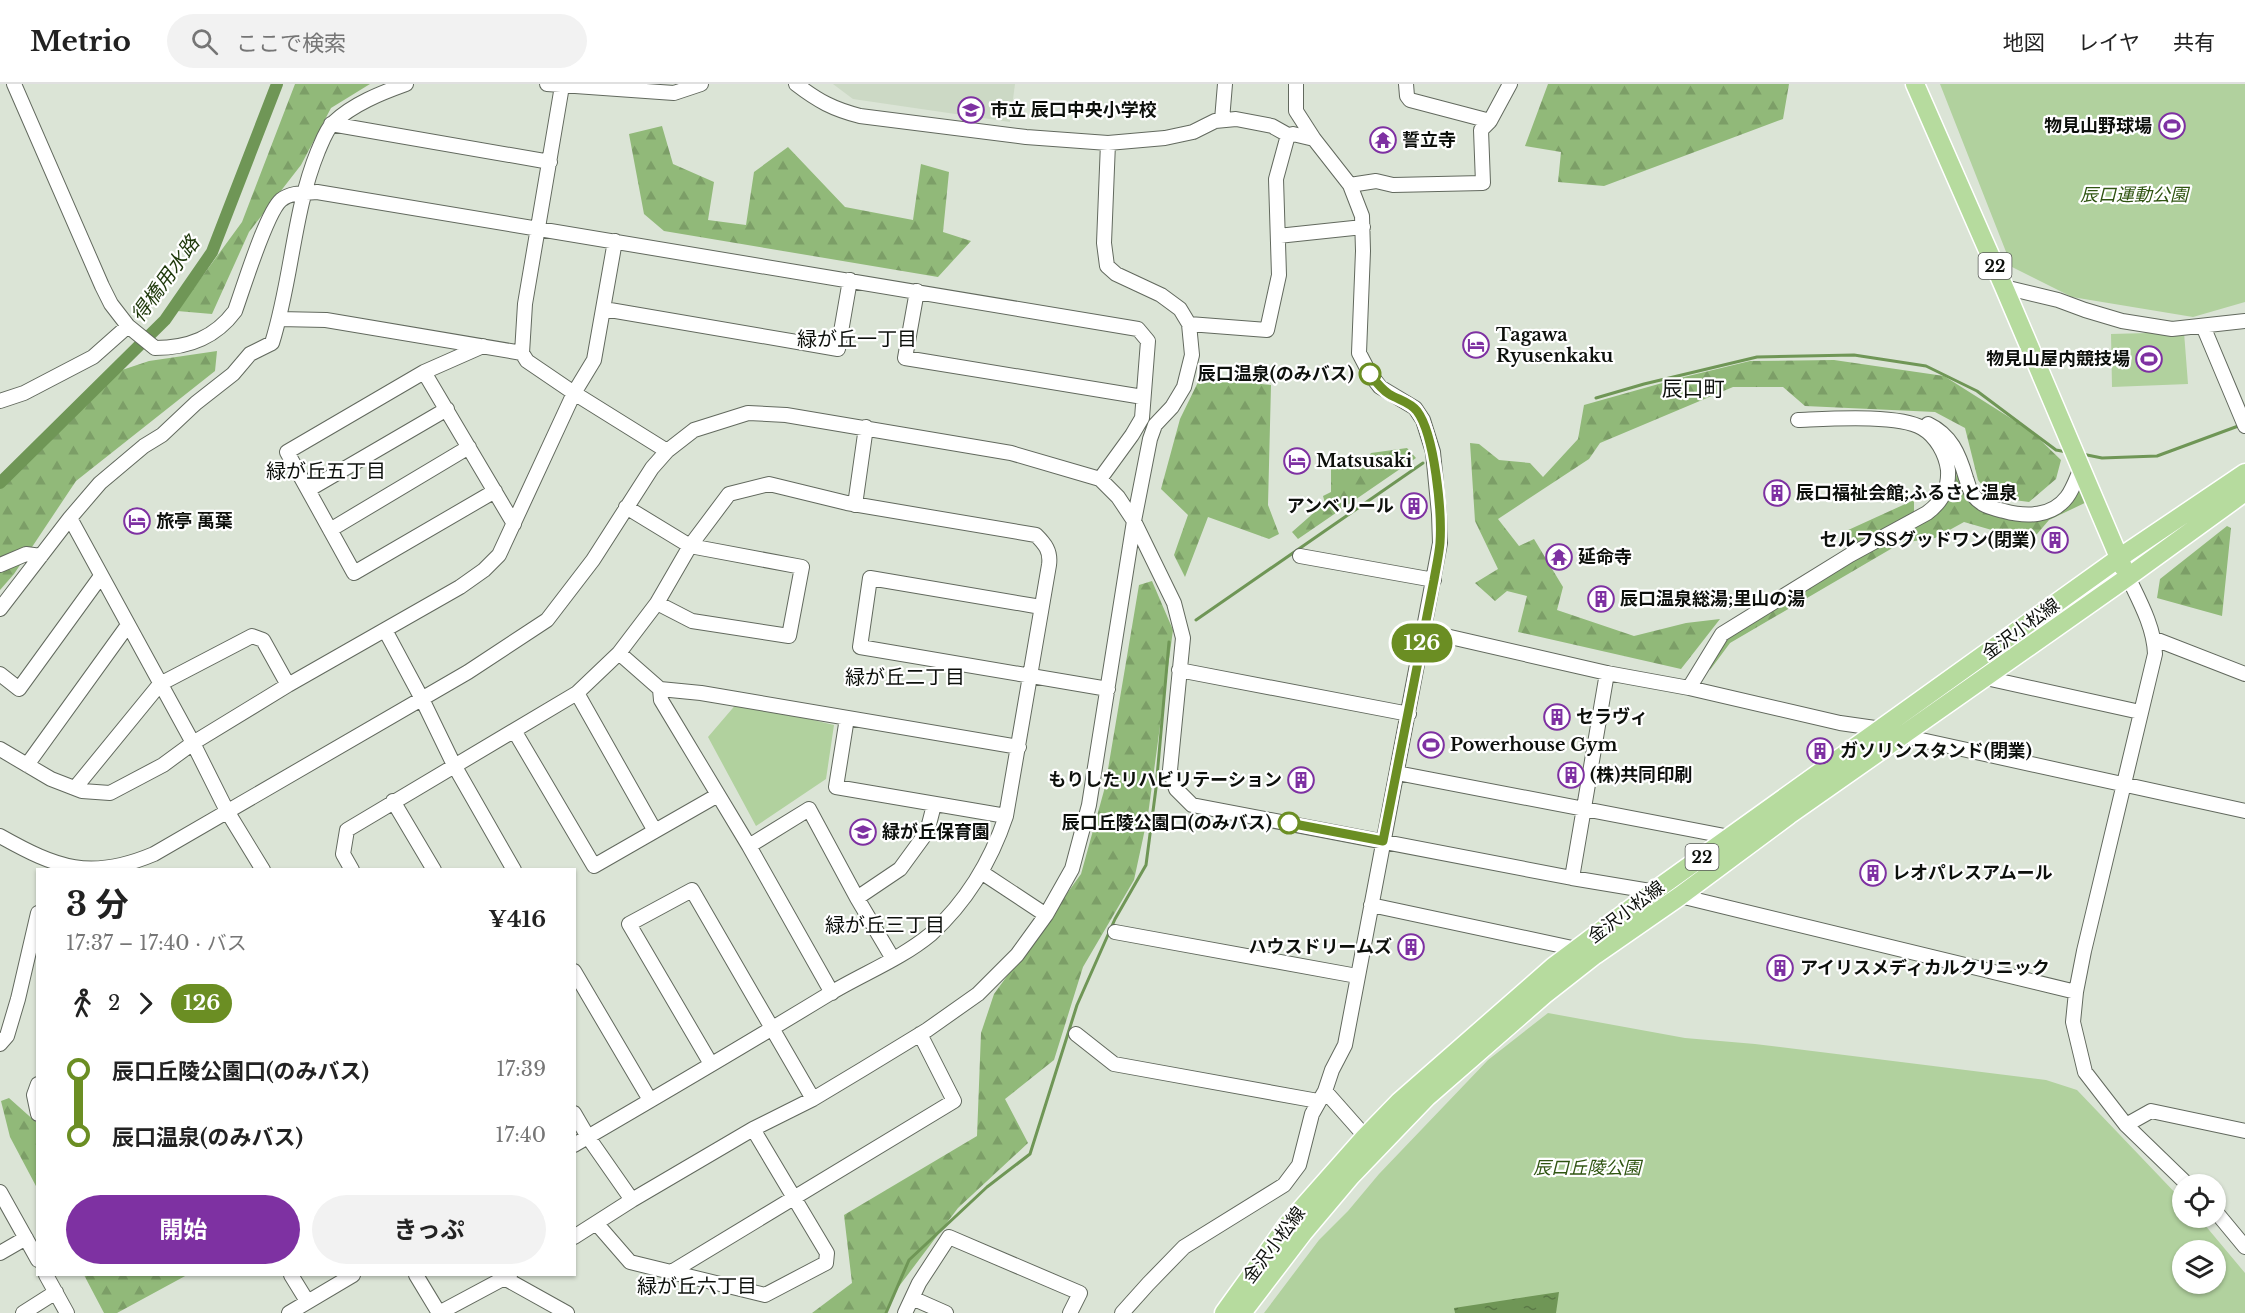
<!DOCTYPE html>
<html lang="ja">
<head>
<meta charset="utf-8">
<style>
  :root { --surface:#fff; --page:#f2f2f2; --text:#222; --muted:#767676; --line:#e0e0e0; --accent:#7e31a2 }
  body { margin:0; font-family:"Libre Baskerville","Noto Sans JP",serif; background:var(--page); color:var(--text); height:100vh; display:flex; flex-direction:column; font-size:22px; white-space:nowrap }
  * { box-sizing:border-box; margin:0 }
  p { font-size:20px; color:var(--muted) }
  .icon { flex:none; width:33px; height:33px; fill:none; stroke:currentColor; stroke-width:2; stroke-linecap:round; stroke-linejoin:round }
  .map { position:relative; flex:1; overflow:hidden }
  .sheet { position:absolute; left:36px; top:784px; width:540px; height:408px; display:flex; flex-direction:column; background:var(--surface); border-radius:0px; box-shadow:0 2px 4px #0004 }
  .sheet>* { flex:none }
  .badge { padding:0 12px; border-radius:20px; font-size:21px; line-height:39px }
  .fabs { position:absolute; left:2172px; top:1090px; display:grid; gap:12px }
  .fabs a { display:grid; place-items:center; width:54px; height:54px; border-radius:50%; background:var(--surface); box-shadow:0 2px 4px #0004; font-size:30px }
  .map>.badge { position:absolute; translate:-50% -50%; box-shadow:0 0 0 3px #fff }
  .legs { display:flex; align-items:center; gap:9px; height:66px; padding:0 30px; font-size:20px }
  .legs p { margin-inline-start:auto }
  .headline { display:flex; align-items:center; justify-content:space-between; height:102px; padding:0 30px }
  h1 { font-size:33px; font-weight:700; line-height:45px }
  .action { display:flex; gap:12px; margin-top:auto; padding:12px 30px }
  .action a { flex:1; height:69px; border-radius:36px; background:var(--accent); color:#fff; font-size:24px; font-weight:700; line-height:69px; text-align:center }
  .action a+a { background:var(--page); color:var(--text) }
  ul { padding:0 30px; list-style:none }
  li { display:flex; align-items:center; gap:21px; height:66px; font-size:22px }
  li i { display:grid; place-items:center; width:9px; height:100%; margin:0 8px; background:currentColor }
  li i::after { content:''; width:15px; height:15px; margin:-8px; border:4px solid; border-radius:50%; background:var(--surface) }
  li p { margin-inline-start:auto }
  li:first-child i { background:linear-gradient(#0000 50%,currentColor 0) }
  li:last-child i { background:linear-gradient(currentColor 50%,#0000 0) }
  header { display:flex; align-items:center; gap:36px; box-sizing:border-box; height:84px; padding:0 30px; background:var(--surface); border-bottom:2px solid var(--line) }
  header strong { font-size:28px }
  nav { display:flex; gap:33px; margin-inline-start:auto; font-size:21px }
  .search { width:420px; height:54px; background:var(--page); display:flex; align-items:center; gap:15px; box-sizing:border-box; padding:0 21px; border-radius:33px; color:var(--muted); font-size:22px }
  .map>svg:first-child { display:block }
</style>
</head>
<body>
<header>
<strong>Metrio</strong>
<div class="search"><svg class="icon" aria-label="search" viewBox="0 0 24 24"><circle cx="10" cy="10" r="6"/><path d="M15 15l6 6"/></svg>ここで検索</div>
<nav><a>地図</a><a>レイヤ</a><a>共有</a></nav>
</header>
<div class="map">
<svg width="2245" height="1229" viewBox="0 0 2245 1229">
  <defs>
    <pattern id="forest-firs" width="22" height="20" patternUnits="userSpaceOnUse" patternTransform="scale(1.5)"><rect width="22" height="20" fill="#91b979"/><path d="M5 1l3.5 6h-7zM16 11l3.5 6h-7z" fill="#7c9e67"/></pattern>
    <pattern id="water-ripples" width="26" height="14" patternUnits="userSpaceOnUse" patternTransform="scale(1.5)"><rect width="26" height="14" fill="#6f9656"/><path d="M2 4q2-2 4 0t4 0M15 11q2-2 4 0t4 0" fill="none" stroke="#5a7946"/></pattern>
  </defs>
  <rect width="100%" height="100%" fill="#dbe4d6"/>
  <!-- built -->
  <path fill="#ccd9c5" d="M 833,0 L 1015,0 L 1010,38 L 853,15 Z"/>
  <!-- forest -->
  <path fill="url(#forest-firs)" d="M 295,0 L 370,0 L 331,24 L 301,81 L 249,148 L 212,230 L 177,227 L 242,138 Z
    M 1548,0 L 1789,0 L 1783,35 L 1604,102 L 1558,98 L 1561,68 L 1525,62 Z
    M 662,42 L 673,80 L 714,98 L 708,136 L 746,141 L 754,88 L 788,63 L 845,123 L 913,136 L 921,80 L 949,88 L 943,148 L 971,157 L 938,193 L 664,147 L 644,130 L 629,50 Z
    M 217,267 L 215,287 L 76,397 L 14,490 L 0,506 L 0,404 L 116,288 L 149,277 Z
    M 1834,276 L 1944,292 L 2031,347 L 2061,376 L 2056,395 L 2029,418 L 1992,413 L 1978,396 L 1965,344 L 1935,328 L 1805,322 L 1783,303 L 1733,303 L 1600,359 L 1589,375 L 1498,435 L 1519,462 L 1534,455 L 1563,503 L 1557,526 L 1634,552 L 1686,539 L 1720,535 L 1681,585 L 1518,548 L 1527,512 L 1507,507 L 1495,517 L 1475,499 L 1498,485 L 1475,437 L 1470,359 L 1479,360 L 1499,376 L 1530,379 L 1543,393 L 1578,355 L 1584,321 L 1680,294 L 1750,277 Z
    M 1200,294 L 1271,301 L 1268,421 L 1279,450 L 1269,455 L 1208,433 L 1185,493 L 1174,471 L 1188,431 L 1161,405 L 1180,335 Z
    M 1407,364 L 1416,374 L 1298,455 L 1292,448 L 1325,419 L 1323,412 L 1331,408 L 1331,381 L 1363,381 L 1371,369 Z
    M 1961,373 L 1969,413 L 2039,435 L 2085,395 L 2091,416 L 2049,436 L 2037,450 L 2023,455 L 1964,438 L 1935,454 L 1901,459 L 1730,559 L 1710,586 L 1711,577 L 1731,551 L 1903,444 L 1927,436 L 1951,413 Z
    M 1914,416 L 1914,428 L 1854,464 L 1846,447 Z
    M 2227,442 L 2231,444 L 2222,532 L 2157,514 L 2160,495 Z
    M 1152,497 L 1173,546 L 1148,731 L 1134,796 L 1083,883 L 1054,976 L 1005,1015 L 1028,1059 L 958,1124 L 897,1205 L 885,1229 L 812,1229 L 852,1199 L 844,1131 L 977,1052 L 981,949 L 994,910 L 1081,790 L 1105,703 L 1139,501 Z
    M 9,1014 L 37,1039 L 37,1104 L 10,1053 L 1,1017 Z
    M 84,1191 L 187,1191 L 117,1229 L 104,1229 Z"/>
  <!-- park -->
  <path fill="#b1d19e" fill-rule="evenodd" d="M 1940,0 L 2245,0 L 2245,218 L 2193,233 L 2072,213 L 2012,183 Z
    M 2184,248 L 2188,300 L 2112,303 L 2111,250 Z
    M 738,618 L 834,641 L 826,695 L 756,742 L 708,653 Z
    M 1548,929 L 1685,954 L 1755,960 L 2046,996 L 2077,1006 L 2182,1116 L 2182,1134 L 2199,1134 L 2245,1189 L 2245,1229 L 1264,1229 L 1319,1156 L 1348,1127 L 1379,1090 L 1488,976 ZM 2182,1167 L 2216,1167 L 2216,1200 L 2182,1200 Z"/>
  <!-- water -->
  <path fill="url(#water-ripples)" d="M 1559,1208 L 1556,1229 L 1455,1229 L 1454,1224 Z"/>
  <g fill="none" stroke-linecap="round" stroke-linejoin="round">
    <!-- stream -->
    <path stroke="#6f9656" stroke-width="3" d="M 1596,314 L 1644,300 L 1757,273 L 1854,271 L 1926,282 L 1977,307 L 2056,366 L 2067,368
      M 2082,370 L 2102,374 L 2157,372 L 2241,341
      M 1196,536 L 1423,379
      M 886,1229 L 909,1176 L 987,1103 L 1030,1070 L 1077,921 L 1115,835 L 1146,781 L 1156,704 L 1169,558"/>
    <!-- canal -->
    <path stroke="#6f9656" stroke-width="12" d="M 0,399 L 165,236 L 212,168 L 277,0"/>
    <!-- minor casing -->
    <g stroke="#62695e" stroke-width="16">
      <path id="minor" d="M 14,0 L 102,202 L 111,220 L 128,242
        M 547,0 L 674,9 L 701,0
        M 796,0 C 818,17 833,25 860,32 L 1026,53 L 1108,59 L 1165,54 L 1193,48 L 1215,37 L 1236,35 L 1272,42 L 1288,51 L 1293,50 L 1314,55
        M 1406,0 L 1407,12 L 1410,16 L 1490,37
        M 562,2 L 525,220 L 522,269 L 527,277 L 574,309 L 667,367
        M 1222,36 L 1225,0
        M 331,40 L 550,78
        M 1350,101 L 1376,97 L 1393,101 L 1483,99 L 1481,46 L 1490,37 L 1510,0
        M 1278,152 L 1363,143
        M 2004,203 L 2058,216 L 2085,226 L 2122,237 L 2172,245 L 2245,237
        M 917,207 L 905,274 L 1143,313
        M 604,225 L 838,265 L 850,196
        M 279,235 L 326,236 L 522,269
        M 1189,240 L 1267,246 L 1279,191 L 1276,95 L 1288,51
        M 2203,242 L 2245,342
        M 483,262 L 424,288 L 287,368 L 354,489 L 495,407
        M 424,288 L 514,440
        M 0,317 L 24,309 L 93,273 L 128,242 L 155,264 C 188,264 215,254 235,227 C 243,205 266,129 281,116 C 291,108 306,109 317,108 L 1138,245 L 1148,257 L 1142,334 L 1132,351 L 1100,395
        M 1928,340 C 1951,351 1959,370 1966,394 C 1968,399 1969,406 1973,411 C 1981,422 1992,424 2004,427 C 2026,433 2052,433 2067,413 C 2073,405 2077,393 2081,384
        M 308,406 L 447,325
        M 855,421 L 866,343
        M 626,423 L 690,462 L 802,483 L 789,552 L 692,537 L 657,519
        M 70,434 L 193,659 L 227,727 L 263,786
        M 330,446 L 469,363
        M 1300,472 L 1434,496
        M 0,481 L 26,470 L 41,472
        M 2128,493 C 2140,518 2154,543 2155,570 L 2084,867 L 2076,908 L 2073,938 L 2085,988 L 2126,1041 L 2188,1101
        M 1041,523 L 870,494 L 860,563 L 1108,605
        M 0,525 L 70,434 L 100,399 L 144,362 L 162,351 L 196,319 L 233,290 L 250,270 L 272,259 C 292,196 293,128 318,67 C 322,58 326,46 333,39 C 353,20 381,9 406,0
        M 385,546 L 422,615 L 454,681 L 514,786
        M 1424,547 L 1607,589 L 1689,604 L 1840,639 L 1882,645 L 1903,652 L 2245,727
        M 2155,555 L 2245,590
        M 619,569 L 660,605 L 701,609 L 1019,663
        M 1179,586 L 1409,630
        M 0,590 L 19,605 L 101,492
        M 1986,594 L 2140,628
        M 1689,604 L 1722,550 L 1850,471 L 1927,429 C 1942,418 1949,405 1948,386 C 1946,370 1936,352 1922,344 C 1898,330 1827,335 1798,336
        M 660,605 L 661,616 L 749,762 L 832,909
        M 577,609 L 655,747 L 718,711
        M 847,634 L 836,703 L 1006,732
        M 515,648 L 594,782 L 655,747
        M 0,665 L 51,695 L 82,707 L 110,709 L 163,681 L 193,659 L 288,601 L 460,503 L 484,486 L 499,471 L 574,309 L 594,276 L 615,157
        M 27,681 L 128,541
        M 1397,689 L 1730,753
        M 75,704 L 160,600 L 252,552 L 263,556 L 288,601
        M 393,717 L 434,786
        M 0,752 C 57,784 90,797 154,770 L 468,588 L 547,536 L 593,476 L 652,384 L 667,367 L 694,346 L 748,329 L 786,331 L 1011,369 L 1100,395 L 1118,413 L 1134,437 L 1174,519 L 1183,554 L 1170,686 L 1176,705 L 1192,721 L 1572,794 L 1680,812 L 2076,908
        M 749,762 L 809,725 L 857,814 L 893,875
        M 352,786 L 343,770 L 347,746 L 577,609 L 619,569 L 657,519 L 690,462 L 729,410 L 769,400 L 847,419 L 1036,451 C 1045,460 1051,467 1049,481 L 1006,732 C 991,777 966,818 931,850 C 901,875 862,890 829,910 C 745,961 660,1011 574,1061
        M 981,788 L 1046,831
        M 1572,794 L 1607,589
        M 857,814 L 900,785 L 927,748 L 934,721
        M 1371,821 L 1577,865
        M 1115,848 L 1357,892
        M 574,887 L 650,1016
        M 1076,950 L 1114,980 L 1318,1017
        M 0,960 L 7,952 L 18,915 L 38,829
        M 711,980 L 629,840 L 692,806 L 813,1015
        M 38,1000 L 34,1011 L 38,1030
        M 1325,1007 L 1371,1059
        M 574,1029 L 588,1053 L 632,1116
        M 2126,1041 L 2151,1027 L 2245,1047
        M 0,1108 L 38,1176
        M 2216,1128 L 2245,1163
        M 597,1140 L 630,1178 L 765,1211 L 826,1179 L 827,1169 L 753,1045
        M 574,1153 L 632,1116 L 753,1045 L 813,1015 L 863,985 L 927,946 L 978,910 L 1017,871 L 1046,831 L 1072,785 L 1089,721 L 1134,437 L 1150,355 L 1155,341 L 1172,323 L 1184,303 L 1192,271 L 1189,240 L 1180,225 L 1161,211 L 1116,190 L 1107,182 L 1104,159 L 1108,59
        M 0,1169 L 26,1154
        M 673,1187 L 954,1017 L 920,950
        M 46,1191 L 67,1229
        M 291,1191 L 307,1217
        M 416,1191 L 439,1229
        M 502,1191 L 504,1194 L 567,1229
        M 912,1214 L 946,1229
        M 23,1229 L 56,1208
        M 289,1229 L 353,1191
        M 439,1229 L 510,1191
        M 905,1229 L 919,1199 L 949,1153 L 1080,1209 L 1070,1229
        M 1122,1229 L 1148,1200 L 1184,1163 L 1284,1101 L 1299,1081 L 1312,1030 L 1325,1007 L 1332,986 L 1345,961 L 1440,459 L 1439,430 L 1433,368 L 1423,336 L 1415,324 L 1380,303 L 1370,290 L 1359,269 L 1363,167 L 1362,132 L 1350,101 L 1314,55 L 1296,27 L 1296,0"/>
    </g>
    <!-- major casing -->
    <g stroke="#fff" stroke-width="21">
      <path id="major" d="M 1915,0 L 2004,203 L 2123,483
        M 1224,1229 L 1288,1140 L 1365,1053 L 1399,1018 L 1553,883 L 1653,808 L 2119,474 L 2245,389
        M 1242,1229 L 1303,1149 L 1351,1092 L 1427,1013 L 1544,911 L 1595,871 L 1680,812 L 1789,731 L 2128,493 L 2245,408"/>
    </g>
    <!-- minor -->
    <use href="#minor" stroke="#fff" stroke-width="14"/>
    <!-- major -->
    <use href="#major" stroke="#b6db9e" stroke-width="18"/>
  </g>
  <g fill="none" stroke-linecap="round" stroke-linejoin="round">
    <!-- line-1 casing -->
    <g stroke="#fff" stroke-width="14">
      <path id="line-1" d="M 1289,739 L 1383,757 L 1434,496 C 1436,484 1439,471 1440,459 C 1442,429 1435,351 1417,327 C 1410,318 1399,316 1389,310 C 1381,305 1376,298 1370,290"/>
    </g>
    <!-- line-1 -->
    <use href="#line-1" stroke="#6b8e23" stroke-width="9"/>
  </g>
  <!-- icons -->
  <defs>
    <g id="school-ring" transform="scale(1.35)"><circle r="9.5" fill="#fff" stroke="#7e31a2" stroke-width="1.5"/><path d="M0-5L7-2L0 1L-7-2ZM-4 1L0 2.5L4 1V4Q0 6-4 4Z" fill="#7e31a2"/></g>
    <g id="stadium-ring" transform="scale(1.35)"><circle r="9.5" fill="#fff" stroke="#7e31a2" stroke-width="1.5"/><path d="M0-5a6.5 5 0 1 0 0 10a6.5 5 0 1 0 0-10ZM-3.5-1.8h7v3.6h-7Z" fill="#7e31a2"/></g>
    <g id="temple-ring" transform="scale(1.35)"><circle r="9.5" fill="#fff" stroke="#7e31a2" stroke-width="1.5"/><path d="M0-6L5-2H3V0L6.5 2.5H4V6H1.5V3h-3V6H-4V2.5H-6.5L-3 0V-2H-5Z" fill="#7e31a2"/></g>
    <g id="hotel-ring" transform="scale(1.35)"><circle r="9.5" fill="#fff" stroke="#7e31a2" stroke-width="1.5"/><path d="M-6-4.5h1.5V1H6V5H4.5V3h-9V5H-6ZM-4 0a1.8 1.8 0 1 1 3.6 0ZM.5 0V-2.5h3Q6-2.5 6 0Z" fill="#7e31a2"/></g>
    <g id="building-ring" transform="scale(1.35)"><circle r="9.5" fill="#fff" stroke="#7e31a2" stroke-width="1.5"/><path d="M-4-6H4V6H1V3H-1V6H-4ZM-2.5-4.3h1.7v1.8h-1.7ZM.8-4.3h1.7v1.8H.8ZM-2.5-1h1.7V.8h-1.7ZM.8-1h1.7V.8H.8Z" fill="#7e31a2"/></g>
  </defs>
  <g fill-rule="evenodd">
    <use href="#school-ring" x="971" y="26"/>
    <use href="#stadium-ring" x="2172" y="42"/>
    <use href="#temple-ring" x="1383" y="56"/>
    <use href="#hotel-ring" x="1476" y="261"/>
    <use href="#stadium-ring" x="2149" y="275"/>
    <use href="#hotel-ring" x="1297" y="377"/>
    <use href="#building-ring" x="1777" y="409"/>
    <use href="#building-ring" x="1414" y="422"/>
    <use href="#hotel-ring" x="137" y="437"/>
    <use href="#building-ring" x="2055" y="456"/>
    <use href="#temple-ring" x="1559" y="473"/>
    <use href="#building-ring" x="1601" y="515"/>
    <use href="#building-ring" x="1557" y="633"/>
    <use href="#stadium-ring" x="1431" y="661"/>
    <use href="#building-ring" x="1820" y="667"/>
    <use href="#building-ring" x="1571" y="691"/>
    <use href="#building-ring" x="1301" y="696"/>
    <use href="#school-ring" x="863" y="748"/>
    <use href="#building-ring" x="1873" y="789"/>
    <use href="#building-ring" x="1411" y="863"/>
    <use href="#building-ring" x="1780" y="884"/>
  </g>
  <!-- markers -->
  <g fill="#fff" stroke="#6b8e23" stroke-width="3">
    <circle cx="1370" cy="290" r="10"/>
    <circle cx="1289" cy="739" r="10"/>
  </g>
  <g text-anchor="middle" dominant-baseline="central" stroke-width="4.5" stroke-linejoin="round" paint-order="stroke">
    <!-- shield labels -->
    <g fill="#fff" stroke="#565855" stroke-width="1.5">
      <rect x="1978.5" y="169" width="33" height="26" rx="4.5"/>
      <rect x="1685.5" y="760" width="33" height="26" rx="4.5"/>
    </g>
    <g font-size="16" font-weight="bold" fill="#0d100c">
      <text x="1995" y="182">22</text>
      <text x="1702" y="773">22</text>
    </g>
    <!-- poi labels -->
    <g font-size="18" font-weight="bold" fill="#0d100c" stroke="#fff" text-anchor="start">
      <text x="990" y="26">市立 辰口中央小学校</text>
      <text x="2152" y="42" text-anchor="end">物見山野球場</text>
      <text x="1402" y="56">誓立寺</text>
      <text x="1496" y="251">Tagawa<tspan x="1496" dy="21">Ryusenkaku</tspan></text>
      <text x="2130" y="275" text-anchor="end">物見山屋内競技場</text>
      <text x="1316" y="377">Matsusaki</text>
      <text x="1796" y="409">辰口福祉会館;ふるさと温泉</text>
      <text x="1394" y="422" text-anchor="end">アンベリール</text>
      <text x="156" y="437">旅亭 萬葉</text>
      <text x="2036" y="456" text-anchor="end">セルフSSグッドワン(閉業)</text>
      <text x="1578" y="473">延命寺</text>
      <text x="1620" y="515">辰口温泉総湯;里山の湯</text>
      <text x="1576" y="633">セラヴィ</text>
      <text x="1450" y="661">Powerhouse Gym</text>
      <text x="1840" y="667">ガソリンスタンド(閉業)</text>
      <text x="1590" y="691">(株)共同印刷</text>
      <text x="1282" y="696" text-anchor="end">もりしたリハビリテーション</text>
      <text x="882" y="748">緑が丘保育園</text>
      <text x="1892" y="789">レオパレスアムール</text>
      <text x="1392" y="863" text-anchor="end">ハウスドリームズ</text>
      <text x="1800" y="884">アイリスメディカルクリニック</text>
    </g>
    <!-- park labels -->
    <g font-size="18" font-style="italic" fill="#2f5411" stroke="#fff">
      <text x="2134" y="111">辰口運動公園</text>
      <text x="1587" y="1084">辰口丘陵公園</text>
    </g>
    <!-- stop labels -->
    <g font-size="18" font-weight="bold" fill="#0d100c" stroke="#fff" text-anchor="end">
      <text x="1354" y="290">辰口温泉(のみバス)</text>
      <text x="1272" y="739">辰口丘陵公園口(のみバス)</text>
    </g>
    <!-- street labels -->
    <g font-size="18" fill="#0d100c" stroke="#fff">
      <text transform="translate(2021 545) rotate(-36)">金沢小松線</text>
      <text transform="translate(1626 828) rotate(-37)">金沢小松線</text>
      <text transform="translate(1274 1161) rotate(-53)">金沢小松線</text>
    </g>
    <!-- water labels -->
    <g font-size="20" font-style="italic" fill="#1d3709" stroke="#fff">
      <text transform="translate(165 195) rotate(-54)">得橋用水路</text>
    </g>
    <!-- neighbourhood labels -->
    <g font-size="20" fill="#0d100c" stroke="#fff">
      <text x="857" y="255">緑が丘一丁目</text>
      <text x="326" y="387">緑が丘五丁目</text>
      <text x="905" y="593">緑が丘二丁目</text>
      <text x="885" y="841">緑が丘三丁目</text>
      <text x="697" y="1202">緑が丘六丁目</text>
    </g>
    <!-- quarter labels -->
    <g font-size="21" fill="#0d100c" stroke="#fff">
      <text x="1693" y="305">辰口町</text>
    </g>
  </g>
</svg>
<div class="fabs">
<a><svg class="icon" aria-label="locate" viewBox="0 0 24 24"><circle cx="12" cy="12" r="6"/><path d="M12 2v4M12 18v4M2 12h4M18 12h4"/></svg></a>
<a><svg class="icon" aria-label="layers" viewBox="0 0 24 24"><path d="M12 4l9 5-9 5-9-5zM3 14l9 5 9-5"/></svg></a>
</div>
<b class="badge" style="left:1422px;top:559px;background:#6b8e23;color:#fff">126</b>
<section class="sheet">
<div class="headline"><div><h1>3 分</h1><p>17:37 – 17:40 · バス</p></div><b>¥416</b></div>
<div class="legs"><svg class="icon" aria-label="walk" viewBox="0 0 24 24"><circle cx="13" cy="4" r="2"/><path d="M13 8l-2 6 4 7M11 14l-3 7M7 12l3-4h3l4 4"/></svg>2<svg class="icon" aria-label="forward" viewBox="0 0 24 24"><path d="M9 5l7 7-7 7"/></svg><b class="badge" style="background:#6b8e23;color:#fff">126</b></div>
<ul>
<li><i style="color:#6b8e23"></i><b>辰口丘陵公園口(のみバス)</b><p>17:39</p></li>
<li><i style="color:#6b8e23"></i><b>辰口温泉(のみバス)</b><p>17:40</p></li>
</ul>
<div class="action"><a>開始</a><a>きっぷ</a></div>
</section>
</div>
</body>
</html>
